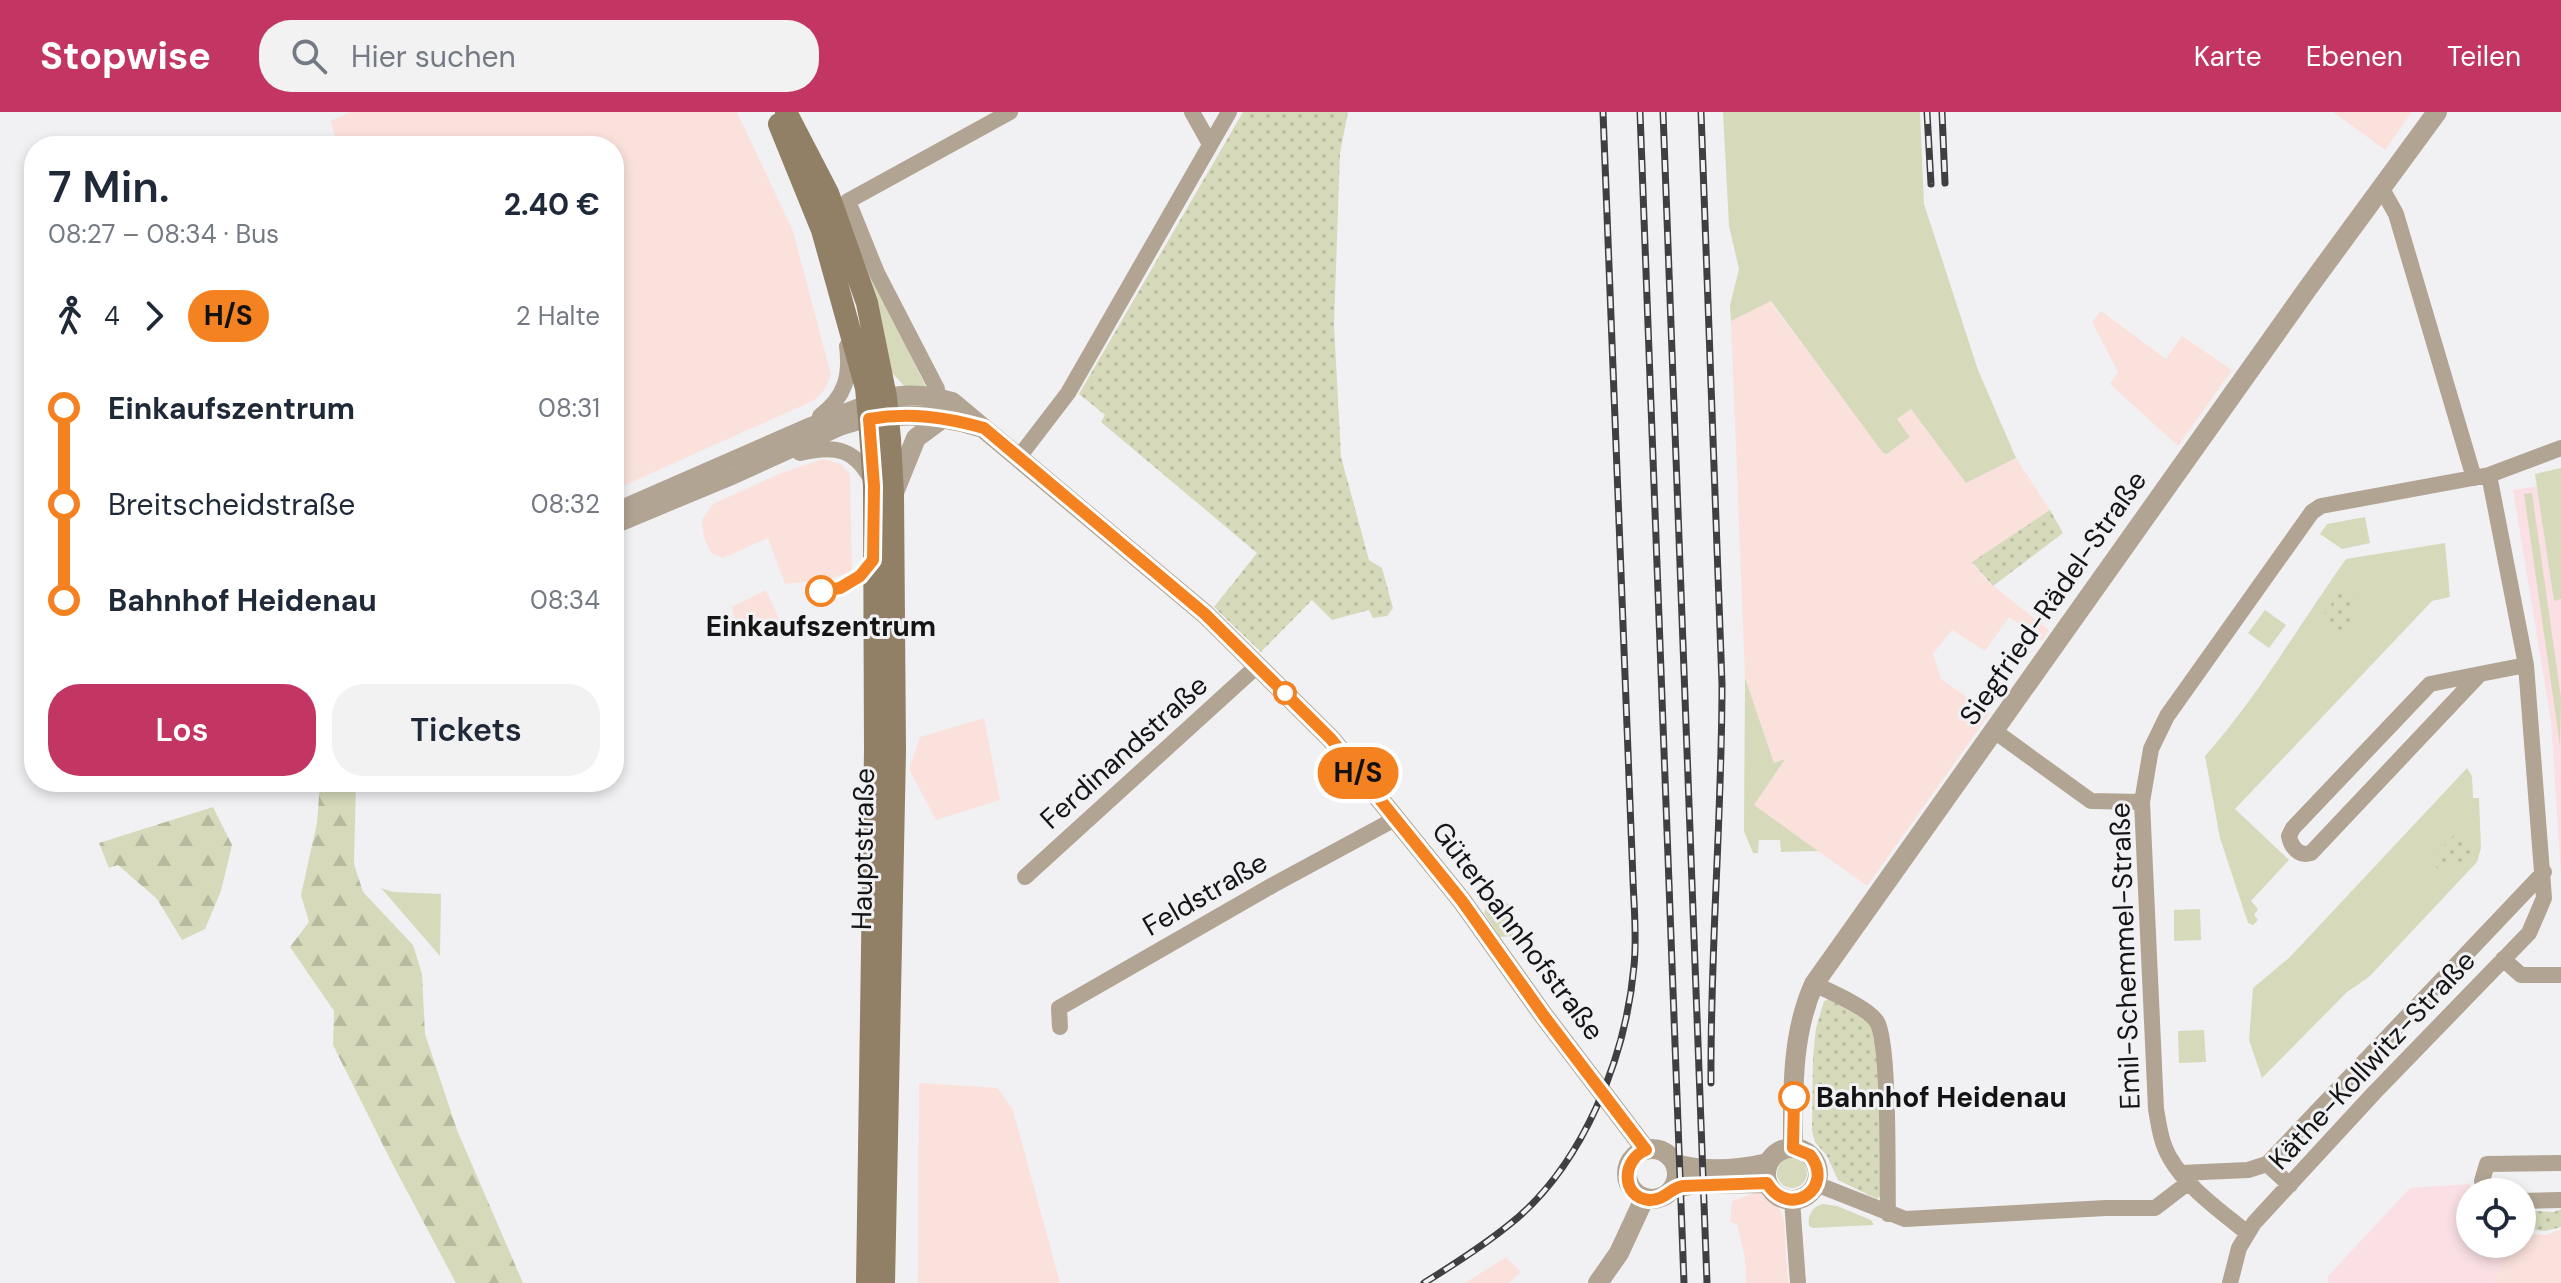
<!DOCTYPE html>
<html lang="de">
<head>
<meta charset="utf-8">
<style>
  :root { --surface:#fff; --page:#f2f2f3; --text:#1f2937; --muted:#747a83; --accent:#c33562 }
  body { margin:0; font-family:"DM Sans",sans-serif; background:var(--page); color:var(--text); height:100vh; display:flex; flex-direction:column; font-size:30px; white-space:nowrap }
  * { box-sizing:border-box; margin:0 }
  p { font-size:26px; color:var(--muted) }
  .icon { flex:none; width:44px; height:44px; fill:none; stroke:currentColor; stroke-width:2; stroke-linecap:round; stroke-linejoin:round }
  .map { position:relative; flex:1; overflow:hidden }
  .side { position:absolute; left:24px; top:24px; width:600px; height:656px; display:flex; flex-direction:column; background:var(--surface); border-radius:32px; box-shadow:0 4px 12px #0003 }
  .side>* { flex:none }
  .badge { padding:0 16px; border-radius:26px; font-size:28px; line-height:52px }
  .tools { position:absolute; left:2456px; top:1066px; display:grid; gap:16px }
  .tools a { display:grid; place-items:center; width:80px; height:80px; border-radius:50%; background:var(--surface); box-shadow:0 4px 12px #0003; font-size:40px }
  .map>.badge { position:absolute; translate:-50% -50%; box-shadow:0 0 0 4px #fff }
  .legs { display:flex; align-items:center; gap:12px; height:88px; padding:0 24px; font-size:26px }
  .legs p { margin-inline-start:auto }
  .headline { display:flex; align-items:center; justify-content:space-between; height:136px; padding:0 24px }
  h1 { font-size:44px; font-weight:600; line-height:60px }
  .button { display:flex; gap:16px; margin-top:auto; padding:16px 24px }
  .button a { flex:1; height:92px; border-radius:32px; background:var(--accent); color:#fff; font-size:32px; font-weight:600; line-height:92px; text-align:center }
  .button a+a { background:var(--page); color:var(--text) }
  ul { padding:0 24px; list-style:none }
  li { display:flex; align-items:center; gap:28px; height:96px; font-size:30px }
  li i { display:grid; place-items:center; width:12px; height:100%; margin:0 10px; background:currentColor }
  li i::after { content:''; width:20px; height:20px; margin:-10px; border:6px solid; border-radius:50%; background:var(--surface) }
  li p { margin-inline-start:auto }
  li:first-child i { background:linear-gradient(#0000 50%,currentColor 0) }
  li:last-child i { background:linear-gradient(currentColor 50%,#0000 0) }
  header { display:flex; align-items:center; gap:48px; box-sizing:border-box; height:112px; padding:0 40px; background:var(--accent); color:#fff }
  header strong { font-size:38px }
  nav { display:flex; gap:44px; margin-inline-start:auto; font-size:28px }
  .search { width:560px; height:72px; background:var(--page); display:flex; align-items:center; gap:20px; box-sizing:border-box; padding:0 28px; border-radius:32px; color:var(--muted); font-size:30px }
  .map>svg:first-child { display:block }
</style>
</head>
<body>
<header>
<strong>Stopwise</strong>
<div class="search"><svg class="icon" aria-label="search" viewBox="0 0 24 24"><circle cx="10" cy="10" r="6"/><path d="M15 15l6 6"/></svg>Hier suchen</div>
<nav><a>Karte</a><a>Ebenen</a><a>Teilen</a></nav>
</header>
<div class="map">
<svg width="2561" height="1171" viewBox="0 0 2561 1171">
  <defs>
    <pattern id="forest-firs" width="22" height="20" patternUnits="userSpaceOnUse" patternTransform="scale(2)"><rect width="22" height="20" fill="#d6daba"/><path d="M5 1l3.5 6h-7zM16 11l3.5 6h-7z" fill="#b7ba9f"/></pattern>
    <pattern id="park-dots" width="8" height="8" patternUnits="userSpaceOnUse" patternTransform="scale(2)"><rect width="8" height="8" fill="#d6daba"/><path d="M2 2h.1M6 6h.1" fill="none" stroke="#b7ba9f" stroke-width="1.8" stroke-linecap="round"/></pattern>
  </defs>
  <rect width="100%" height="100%" fill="#f1f1f4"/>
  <!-- commercial -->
  <path fill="#fbe1dc" d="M 351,0 L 737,0 L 793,119 L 831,263 L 825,277 L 815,288 L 614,378 L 614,34 L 339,34 L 330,9 Z
    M 2333,0 L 2412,0 L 2385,38 Z
    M 1770,189 L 1883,340 L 1887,342 L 1910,325 L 1897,307 L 1911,297 L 1966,371 L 2016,346 L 2050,398 L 1972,450 L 1986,468 L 2049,518 L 2042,529 L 2009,505 L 1985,539 L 1952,518 L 1933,542 L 1941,567 L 1990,601 L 1867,774 L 1753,693 L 1783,648 L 1774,651 L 1745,566 L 1731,209 Z
    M 2101,199 L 2166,247 L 2182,224 L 2232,258 L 2178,334 L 2110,272 L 2118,260 L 2092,210 Z
    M 823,347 L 841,352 L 850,362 L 852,460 L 824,468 L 785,472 L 768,426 L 723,446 L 711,441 L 704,426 L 702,408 L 713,392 L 781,361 Z
    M 766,478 L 780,509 L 737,524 L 732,495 Z
    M 984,606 L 1000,688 L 936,708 L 909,657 L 920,625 Z
    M 919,971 L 998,976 L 1013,998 L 1060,1171 L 918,1171 Z
    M 1760,1079 L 1780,1097 L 1784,1108 L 1788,1171 L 1746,1171 L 1745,1146 L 1737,1112 L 1730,1110 L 1732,1089 Z
    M 2561,1117 L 2561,1171 L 2495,1171 L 2507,1132 L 2522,1132 L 2522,1122 L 2546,1123 Z
    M 1506,1145 L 1521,1160 L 1509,1171 L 1465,1171 Z"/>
  <!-- education -->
  <path fill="#fae0e5" d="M 2537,374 L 2554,488 L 2561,487 L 2561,763 L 2551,610 L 2513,378 Z
    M 2469,1072 L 2472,1080 L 2470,1132 L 2507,1132 L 2495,1171 L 2328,1171 L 2328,1164 L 2410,1076 Z"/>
  <!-- grass -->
  <path fill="#d6daba" d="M 1723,0 L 1920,0 L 1924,92 L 1978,258 L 2016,346 L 1966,371 L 1911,297 L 1897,307 L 1910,325 L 1887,342 L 1883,341 L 1771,189 L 1731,209 L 1730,193 L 1739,157 L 1729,114 Z
    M 843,91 L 872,165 L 927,277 L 904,274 L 888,256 Z
    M 2561,356 L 2561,487 L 2554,489 L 2535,362 Z
    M 2532,381 L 2561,586 L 2560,634 L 2524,382 Z
    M 2365,405 L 2370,431 L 2342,437 L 2320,422 L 2327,412 Z
    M 2445,431 L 2450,485 L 2432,489 L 2235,697 L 2289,748 L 2251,789 L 2258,797 L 2254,803 L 2258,808 L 2253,813 L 2248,811 L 2220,726 L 2205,644 C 2259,583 2299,513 2346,447 Z
    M 2265,498 L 2286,513 L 2269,536 L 2248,521 Z
    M 1745,566 L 1774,651 L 1785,647 L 1754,693 L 1818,739 L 1781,740 L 1780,728 L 1759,728 L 1758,741 L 1753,741 L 1744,719 Z
    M 2467,656 L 2472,664 L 2473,686 L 2479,686 L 2481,736 L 2477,750 L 2369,865 L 2347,880 L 2262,966 L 2249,928 L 2253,876 L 2289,846 Z
    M 381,776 L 393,780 L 441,782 L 440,844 Z
    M 1500,787 L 1512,794 L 1513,824 L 1500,825 L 1484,801 L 1488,790 Z
    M 2200,797 L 2201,828 L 2174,829 L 2174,798 Z
    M 2204,918 L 2206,950 L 2179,951 L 2178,919 Z
    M1777 1061a15 15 0 1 1 30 0a15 15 0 1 1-30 0Z
    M 1823,1092 L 1837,1094 L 1871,1108 L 1874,1113 L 1813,1116 L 1809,1114 C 1807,1103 1813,1094 1823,1092 Z"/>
  <!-- forest -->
  <path fill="url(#forest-firs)" d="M 324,670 L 356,670 L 354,752 L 363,780 L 413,833 L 422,862 L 425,922 L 457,1018 L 523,1171 L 456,1171 L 392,1051 L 333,933 L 334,899 L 290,835 L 309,810 L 301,783 L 317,711 L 320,671 Z
    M 213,695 L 232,733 L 221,779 L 205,817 L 182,828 L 157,787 L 118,753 L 109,756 L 99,731 Z"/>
  <!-- park -->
  <path fill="url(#park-dots)" d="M 1243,0 L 1348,0 L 1340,41 L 1334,212 L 1341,345 L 1369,448 L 1382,456 L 1393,496 L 1387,504 L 1373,506 L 1369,498 L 1332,508 L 1312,488 L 1261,540 L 1214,495 L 1257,441 L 1101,310 L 1105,303 L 1079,282 Z
    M 2050,398 L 2063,421 L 1993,474 L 1972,450 Z
    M 2343,476 L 2357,487 L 2349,499 L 2359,506 L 2346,523 L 2322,505 Z
    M 2456,721 L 2474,737 L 2457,754 L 2452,749 L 2442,760 L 2430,749 Z
    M 1832,886 L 1871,909 L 1878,922 L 1883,1081 L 1877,1087 L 1838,1068 L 1827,1044 L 1815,1030 L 1812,1019 L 1813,945 L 1816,916 L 1824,889 Z
    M 2561,1097 L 2561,1115 L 2545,1119 L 2522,1116 L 2522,1098 L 2554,1100 Z"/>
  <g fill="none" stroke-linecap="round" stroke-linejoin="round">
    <!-- minor -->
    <path stroke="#b1a493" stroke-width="16" d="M 1192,0 L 1210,32
      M 2382,77 L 2396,102 L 2474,366
      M 937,285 L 937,277 L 877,161 L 848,89 L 1010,0
      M 820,304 C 845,285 851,264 847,234
      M 800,341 C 836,332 856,337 873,371
      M 1019,345 L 1068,281 L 1229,0
      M 614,399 L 806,315 L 867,291
      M 614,414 L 734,364 L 842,315 L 869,307
      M 2480,562 L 2311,741 C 2299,745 2291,735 2289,724 L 2293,716 L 2430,572 Z
      M 2480,562 L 2526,553
      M 1993,618 L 2091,689 L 2142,690
      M 1025,765 L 1257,554
      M 2503,847 L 2521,863 L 2561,863
      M 1814,872 C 1829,879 1869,896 1877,910 C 1890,931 1887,1069 1888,1102
      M 1060,915 L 1059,896 L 1273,773 L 1395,707
      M 2267,1052 L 2544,760
      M 2181,1061 L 2248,1058 L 2267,1052 L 2290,1073
      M 1816,1072 L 1905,1107 L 2106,1096 L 2155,1096 L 2189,1070
      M 2488,1080 L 2482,1069 L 2487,1052 L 2561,1051
      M 1792,1088 L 1798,1171
      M 2522,1089 L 2561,1088
      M 2247,1121 C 2221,1099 2187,1076 2170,1046 C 2161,1031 2159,1014 2156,997 L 2142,690 L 2151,637 L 2167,604 L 2312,400 L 2321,394 L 2489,363 L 2561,336
      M 2230,1171 L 2239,1136 L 2254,1111 L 2374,981 L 2529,821 L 2544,786 L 2526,553 L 2489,363"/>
    <!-- tertiary -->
    <path stroke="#b1a493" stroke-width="20" d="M 871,290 C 899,281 924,281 952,290 L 1205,502 L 1331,627 L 1462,789 L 1544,904 L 1646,1038
      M 873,307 C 909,300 944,304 979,315
      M 895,378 L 916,326 L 943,306
      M1766 1062a26 26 0 1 1 52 0a26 26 0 1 1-52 0Z
      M 1793,1036 C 1793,981 1791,923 1814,872 L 2308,176 L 2437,0
      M1627 1062a25 25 0 1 1 50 0a25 25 0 1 1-50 0Z
      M 1675,1052 C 1704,1060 1738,1058 1768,1051
      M 1674,1076 L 1697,1072 L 1767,1071
      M 1598,1171 L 1619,1141 L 1644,1087"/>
    <!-- secondary -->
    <path stroke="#917f66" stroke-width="22" d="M 786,0 L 828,81 L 867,191 L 886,285 L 890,327 L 893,382 L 895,639 L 884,1171
      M 779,12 L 822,118 L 866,276 L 869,307 L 874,374 L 875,638 L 867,1171"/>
    <!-- rail casing -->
    <g stroke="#3f3f41" stroke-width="7">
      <path id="rail" d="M 1640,0 L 1684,1171
        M 1663,0 L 1707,1171
        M 1701,0 L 1722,572 C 1722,705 1710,838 1711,971
        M 1927,0 L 1931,72
        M 1942,0 L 1945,71
        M 1424,1171 C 1453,1153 1483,1134 1510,1112 C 1583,1054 1626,945 1634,854 C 1637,825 1634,796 1633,768 L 1603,0"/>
    </g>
    <!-- rail -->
    <use href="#rail" stroke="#f1f1f4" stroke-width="4" stroke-dasharray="12" stroke-linecap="butt"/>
  </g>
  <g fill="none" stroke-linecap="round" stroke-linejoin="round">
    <!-- line-1 casing -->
    <g stroke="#fff" stroke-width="18">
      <path id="line-1" d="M 821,479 L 840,476 L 860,464 L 873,448 L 874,374 L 869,307 C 909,300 945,305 984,316 L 1205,502 L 1331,627 L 1462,789 L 1544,904 L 1646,1038 C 1622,1047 1620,1085 1649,1088 C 1664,1089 1670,1076 1683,1074 L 1767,1071 C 1789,1108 1836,1076 1810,1043 L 1793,1036 L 1794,985"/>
    </g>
    <!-- line-1 -->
    <use href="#line-1" stroke="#f58220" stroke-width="12"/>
  </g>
  <!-- markers -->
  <g fill="#fff" stroke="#f58220" stroke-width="4">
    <circle cx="821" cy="479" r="14"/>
    <circle cx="1285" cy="581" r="10"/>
    <circle cx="1794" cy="985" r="14"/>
  </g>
  <g text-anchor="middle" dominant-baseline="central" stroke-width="6" stroke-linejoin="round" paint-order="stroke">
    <!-- street labels -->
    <g font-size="28" fill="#141415" stroke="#f1f1f4">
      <text transform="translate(2053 486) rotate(-55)">Siegfried-Rädel-Straße</text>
      <text transform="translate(1124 640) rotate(-42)">Ferdinandstraße</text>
      <text transform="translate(863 737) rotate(-89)">Hauptstraße</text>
      <text transform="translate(1205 782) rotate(-30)">Feldstraße</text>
      <text transform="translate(1518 819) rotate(53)">Güterbahnhofstraße</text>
      <text transform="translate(2125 844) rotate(-92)">Emil-Schemmel-Straße</text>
      <text transform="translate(2372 948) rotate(-47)">Käthe-Kollwitz-Straße</text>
    </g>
    <!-- stop labels -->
    <g font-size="28" font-weight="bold" fill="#141415" stroke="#f1f1f4">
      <text x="821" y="514">Einkaufszentrum</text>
      <text x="1816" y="985" text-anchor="start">Bahnhof Heidenau</text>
    </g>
  </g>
</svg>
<div class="tools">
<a><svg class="icon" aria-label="locate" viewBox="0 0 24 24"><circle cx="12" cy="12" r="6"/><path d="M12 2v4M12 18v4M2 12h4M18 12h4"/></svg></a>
</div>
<b class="badge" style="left:1358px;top:661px;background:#f58220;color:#111">H/S</b>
<section class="side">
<div class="headline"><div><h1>7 Min.</h1><p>08:27 – 08:34 · Bus</p></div><b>2.40 €</b></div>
<div class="legs"><svg class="icon" aria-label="walk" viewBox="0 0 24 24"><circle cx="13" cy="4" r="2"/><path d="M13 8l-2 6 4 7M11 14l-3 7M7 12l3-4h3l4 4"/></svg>4<svg class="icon" aria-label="forward" viewBox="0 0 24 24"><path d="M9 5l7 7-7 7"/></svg><b class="badge" style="background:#f58220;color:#111">H/S</b><p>2 Halte</p></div>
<ul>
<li><i style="color:#f58220"></i><b>Einkaufszentrum</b><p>08:31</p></li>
<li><i style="color:#f58220"></i><span>Breitscheidstraße</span><p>08:32</p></li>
<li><i style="color:#f58220"></i><b>Bahnhof Heidenau</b><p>08:34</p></li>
</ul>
<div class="button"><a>Los</a><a>Tickets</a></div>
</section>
</div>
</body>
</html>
